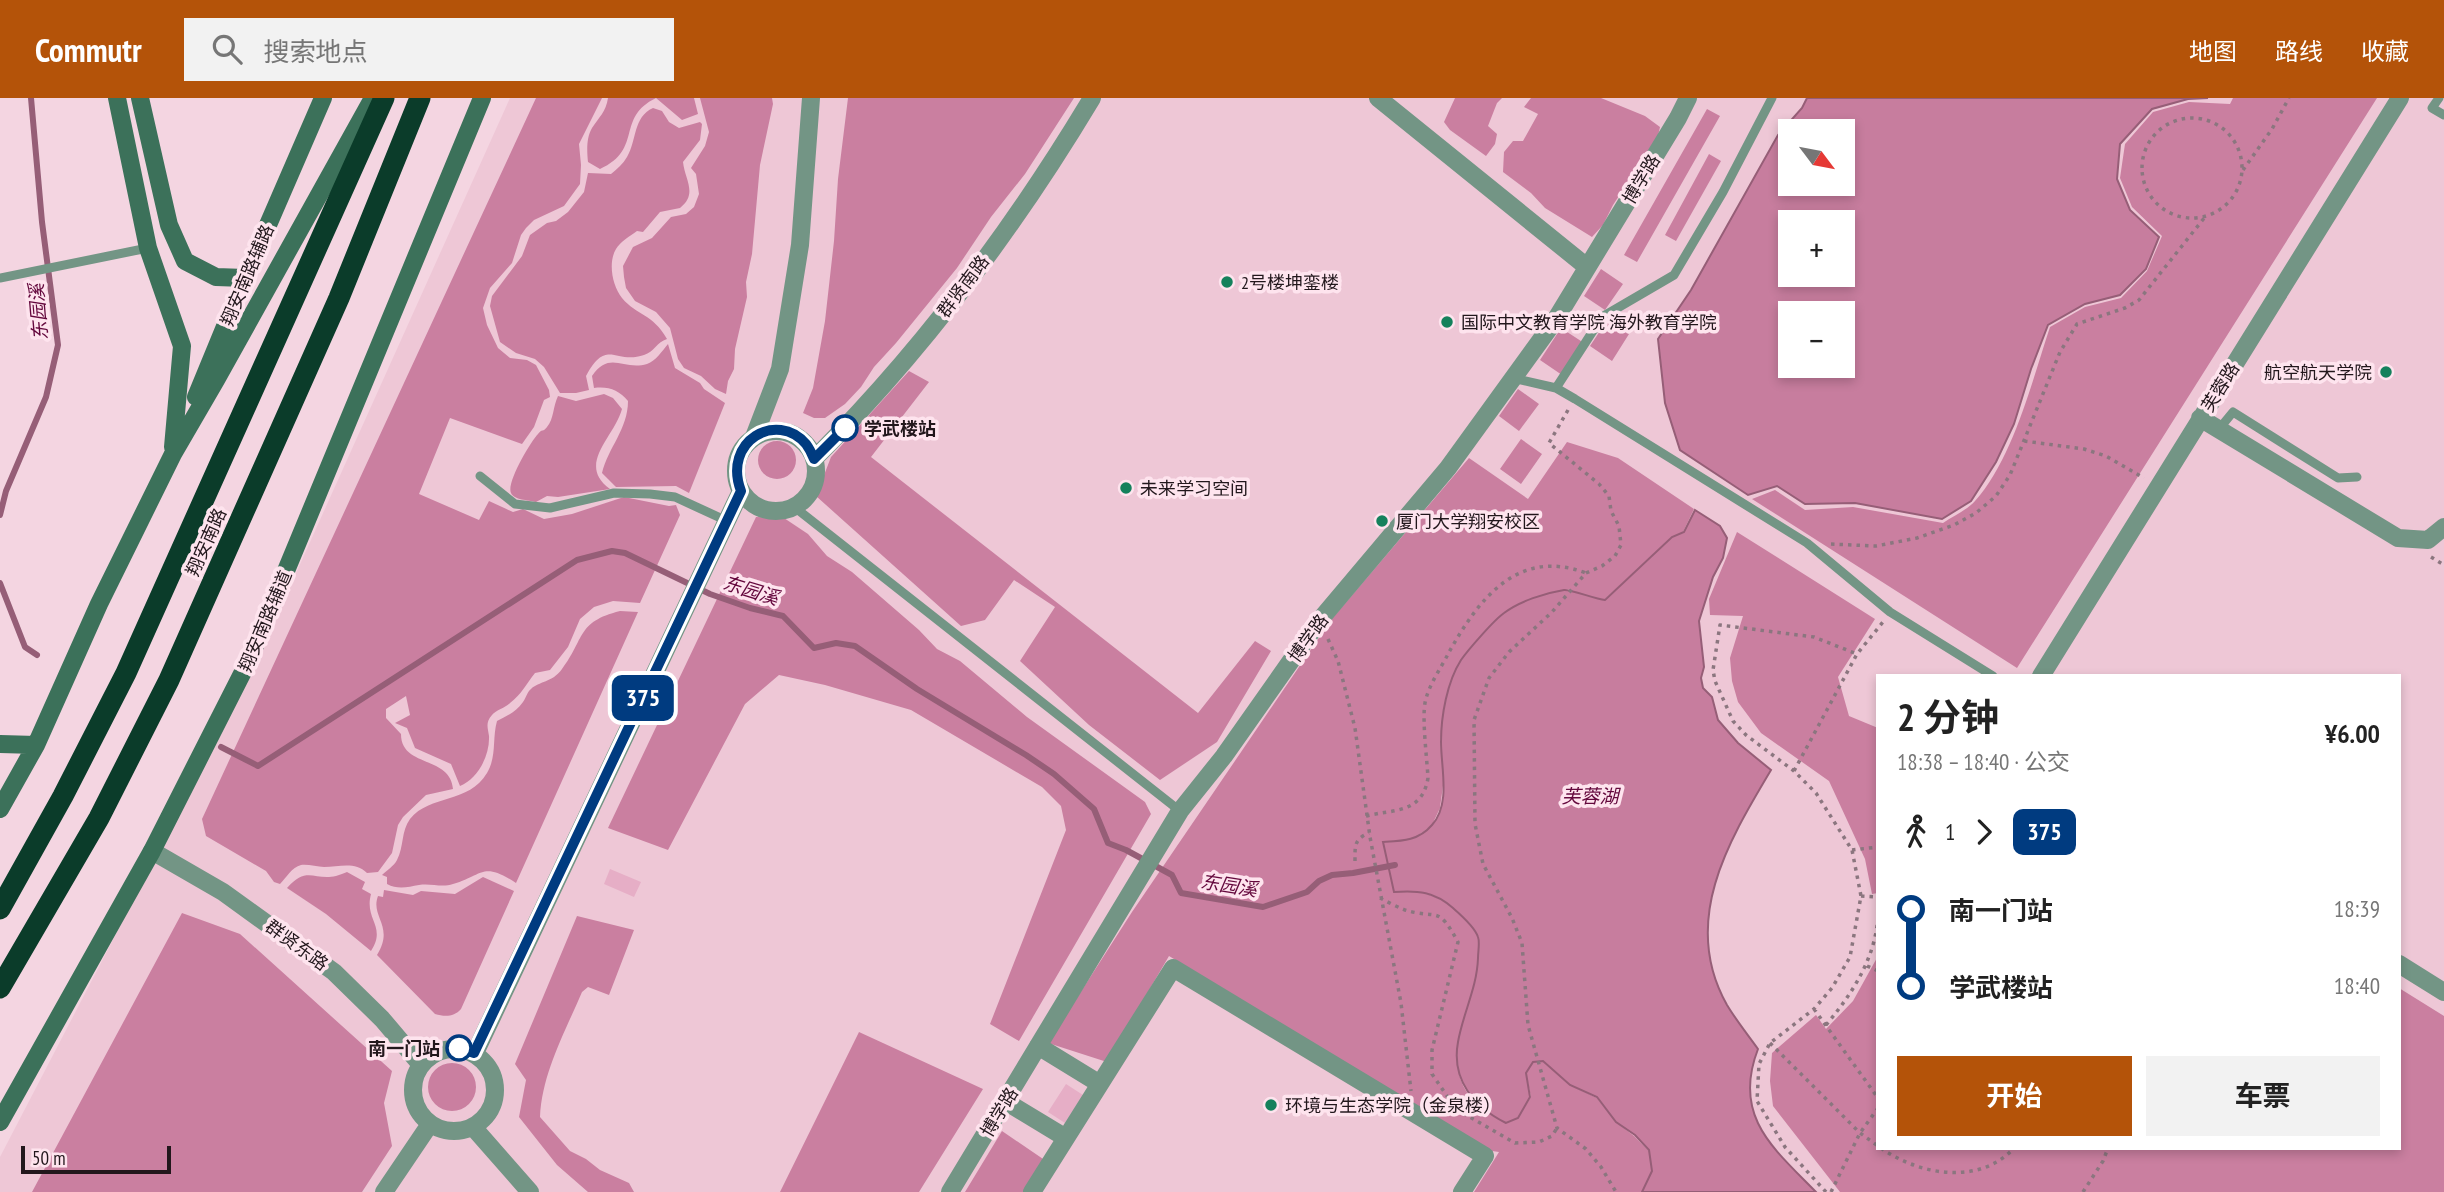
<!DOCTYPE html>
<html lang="zh">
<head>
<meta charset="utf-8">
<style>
  :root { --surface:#fff; --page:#f2f2f2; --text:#222; --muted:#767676; --accent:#b45309 }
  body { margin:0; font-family:"PT Sans Narrow","Noto Sans SC",sans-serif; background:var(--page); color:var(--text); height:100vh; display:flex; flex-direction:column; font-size:26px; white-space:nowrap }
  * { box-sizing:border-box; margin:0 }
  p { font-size:23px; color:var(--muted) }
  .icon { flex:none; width:38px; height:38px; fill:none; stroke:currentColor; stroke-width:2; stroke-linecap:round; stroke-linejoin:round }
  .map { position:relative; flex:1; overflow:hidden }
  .drawer { position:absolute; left:1876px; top:576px; width:525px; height:476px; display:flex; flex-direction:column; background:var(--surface); border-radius:0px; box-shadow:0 4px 10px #0003 }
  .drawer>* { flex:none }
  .badge { padding:0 14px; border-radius:10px; font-size:24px; line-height:46px }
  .needle { width:46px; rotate:122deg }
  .tools { position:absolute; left:1778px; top:21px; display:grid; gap:14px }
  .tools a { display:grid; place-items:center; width:77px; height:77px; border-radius:0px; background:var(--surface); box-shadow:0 4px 10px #0003; font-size:35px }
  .scale { position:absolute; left:21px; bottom:18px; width:150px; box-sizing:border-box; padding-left:7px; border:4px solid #22171c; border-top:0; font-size:19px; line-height:24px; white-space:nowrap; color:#22171c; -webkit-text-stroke:5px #fee4ee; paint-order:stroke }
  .map>.badge { position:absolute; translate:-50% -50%; box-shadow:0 0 0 4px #fff }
  .legs { display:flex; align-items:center; gap:10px; height:77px; padding:0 21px; font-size:23px }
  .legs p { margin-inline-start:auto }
  .headline { display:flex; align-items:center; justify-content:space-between; height:119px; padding:0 21px }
  h1 { font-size:38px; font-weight:700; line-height:52px }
  .button { display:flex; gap:14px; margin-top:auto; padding:14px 21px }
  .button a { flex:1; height:80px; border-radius:0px; background:var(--accent); color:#fff; font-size:28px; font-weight:700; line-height:80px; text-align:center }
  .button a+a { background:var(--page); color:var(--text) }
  ul { padding:0 21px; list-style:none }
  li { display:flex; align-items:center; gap:24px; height:77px; font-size:26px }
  li i { display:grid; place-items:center; width:10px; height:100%; margin:0 9px; background:currentColor }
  li i::after { content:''; width:18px; height:18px; margin:-9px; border:5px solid; border-radius:50%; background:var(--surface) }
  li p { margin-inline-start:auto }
  li:first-child i { background:linear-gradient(#0000 50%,currentColor 0) }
  li:last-child i { background:linear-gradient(currentColor 50%,#0000 0) }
  header { display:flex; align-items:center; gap:42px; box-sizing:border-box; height:98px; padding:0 35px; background:var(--accent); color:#fff }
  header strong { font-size:33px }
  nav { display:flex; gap:38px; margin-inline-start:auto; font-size:24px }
  .search { width:490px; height:63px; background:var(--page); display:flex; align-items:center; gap:18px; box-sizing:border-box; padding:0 24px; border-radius:0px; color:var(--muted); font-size:26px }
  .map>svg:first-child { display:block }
</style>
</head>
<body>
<header>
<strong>Commutr</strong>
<div class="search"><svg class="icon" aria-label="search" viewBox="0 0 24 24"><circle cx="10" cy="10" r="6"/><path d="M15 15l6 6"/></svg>搜索地点</div>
<nav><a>地图</a><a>路线</a><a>收藏</a></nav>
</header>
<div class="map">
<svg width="2444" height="1094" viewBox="0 0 2444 1094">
  <rect width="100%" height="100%" fill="#f4d5e1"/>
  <!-- built -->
  <path fill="#eec7d6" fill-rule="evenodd" d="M 510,0 L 2444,0 L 2444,1094 L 0,1094 L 0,1059 L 247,584 ZM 1790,33 L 1843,33 L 1843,86 L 1790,86 ZM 1790,124 L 1843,124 L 1843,177 L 1790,177 ZM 1790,215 L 1843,215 L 1843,268 L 1790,268 ZM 1878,578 L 2399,578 L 2399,1050 L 1878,1050 Z"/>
  <!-- green -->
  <path fill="#e6aec6" d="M 610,771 L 641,784 L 634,799 L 604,786 Z
    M 1066,986 L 1083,997 L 1065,1025 L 1048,1014 Z"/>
  <!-- forest -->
  <path fill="#ca7fa0" d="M 536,0 L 602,0 L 579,46 L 581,67 L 580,86 L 564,108 L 534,122 L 526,130 L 521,137 L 512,165 L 490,190 L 483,210 L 487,227 L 498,250 L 510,260 L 527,262 L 536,267 L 549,292 L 550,299 L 544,302 L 534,329 L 522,346 L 450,320 L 419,396 L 479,422 L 489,403 L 513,414 L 523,411 L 544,421 L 572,416 L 624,399 L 669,408 L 676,407 L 680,417 L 640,505 L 613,503 L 594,509 L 580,521 L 568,549 L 550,572 L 535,575 C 527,585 521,597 510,605 C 505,610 496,612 492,617 C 485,625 488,630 489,638 C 490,657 478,681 460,688 L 451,666 L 415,650 L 407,630 L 395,625 L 410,617 L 406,598 L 386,611 L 386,620 L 401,636 C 401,670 450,657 453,691 L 426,697 L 403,719 L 398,727 L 392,755 L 378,774 L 367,775 C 355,763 339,769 324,769 C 317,769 308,766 301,767 C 292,769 286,780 280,786 L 274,784 L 266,773 L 206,738 L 202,721 Z
    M 608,0 L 694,0 L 698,16 L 682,22 L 656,0 C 615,20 644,51 600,71 L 588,64 C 587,54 586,40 592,30 C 599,19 606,14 608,0 Z
    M 700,0 L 772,0 L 773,6 L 760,67 L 752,156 L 746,184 L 747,199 L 735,251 L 734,271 L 728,283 L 726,296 L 715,291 L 701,278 L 684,270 L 678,261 L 670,230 L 656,214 L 635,203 L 626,190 L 624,179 L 623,168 L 633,149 L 652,140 L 671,119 L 686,116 L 694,109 L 699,96 L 696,76 L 691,70 L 705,48 L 709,34 Z
    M 848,0 L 1074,0 L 1025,76 L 991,119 L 957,170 L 896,245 L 874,269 L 861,289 L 845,306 L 825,320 L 814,320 L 803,315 L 813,290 L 825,223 L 834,143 L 838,81 Z
    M 1455,0 L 1502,0 L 1497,5 L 1488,28 L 1497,36 L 1495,46 L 1486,58 L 1450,32 L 1444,24 Z
    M 1531,0 L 1601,0 L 1645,18 L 1660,29 L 1658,38 L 1613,107 L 1603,127 L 1592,139 L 1545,110 L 1531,95 L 1503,74 L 1504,54 L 1513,43 L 1523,43 L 1538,16 L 1524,9 Z
    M 2233,0 L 2377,0 L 2017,570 L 1752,401 L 1775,392 L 1805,412 L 1853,409 L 1943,425 C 1953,418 1967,412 1975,403 C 2013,361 2032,283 2050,229 L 2085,209 L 2121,200 L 2147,173 L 2162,138 L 2132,109 L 2120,80 L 2125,46 L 2153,14 L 2189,4 L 2230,6 Z
    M 653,10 L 662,13 L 669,24 L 679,30 L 700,24 L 702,26 L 700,42 L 683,64 C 685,82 698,96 680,110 L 660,114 L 643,134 L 637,133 C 630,138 620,144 616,151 C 608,164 612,188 622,200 C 637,218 652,215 667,241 C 657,244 654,254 644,257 C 615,267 607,239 586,278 L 589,292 L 576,295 L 560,295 L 544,269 L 535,261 L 516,255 L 500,244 L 490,208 L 492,198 L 522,158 L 530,137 L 547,125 L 556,123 L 568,114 L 584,94 L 588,75 L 611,76 C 617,71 623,66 627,59 C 637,42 633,19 653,10 Z
    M 1707,11 L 1720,18 L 1637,164 L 1624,157 Z
    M 1709,56 L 1721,63 L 1676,143 L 1665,137 Z
    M 1601,171 L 1623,186 L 1605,212 L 1584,198 Z
    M 1608,221 L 1629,236 L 1612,263 L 1590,248 Z
    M 1561,230 L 1584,245 L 1562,277 L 1540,262 Z
    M 668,246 L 675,270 L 700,285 L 704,291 L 725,305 L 689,395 L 676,388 L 616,389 L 602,375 C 608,350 628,331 628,303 C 619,292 608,288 594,290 L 592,278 C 610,252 623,273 647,266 C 656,263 662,253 668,246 Z
    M 909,273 L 929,284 L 871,359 L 1198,615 L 1255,543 L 1271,553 L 1217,644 L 1160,682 L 1089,627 L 1020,563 L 1055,509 L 1014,482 L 985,522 L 961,528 L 816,398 L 831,359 Z
    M 1518,291 L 1539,306 L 1519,333 L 1499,318 Z
    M 604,296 L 613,300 L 622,311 C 614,340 576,366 610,391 L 558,399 L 547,398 L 536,404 C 528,402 514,402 511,395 C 506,385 531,343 538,336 C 544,329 541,336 547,329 C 554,321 553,308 558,298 L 576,303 Z
    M 1521,341 L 1542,356 L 1521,386 L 1500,371 Z
    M758 362a19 19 0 1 1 38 0a19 19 0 1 1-38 0Z
    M 1567,344 L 1618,360 L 1694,411 L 1683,434 L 1672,439 L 1604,502 L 1585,499 L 1568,491 L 1539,498 L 1504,515 L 1461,562 L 1450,586 L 1440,644 L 1444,680 L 1440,710 L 1432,727 L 1412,742 L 1383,744 L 1394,794 C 1416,792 1436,795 1453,810 C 1461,817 1475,829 1478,839 C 1480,845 1478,855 1478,861 C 1476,929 1419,981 1506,1025 L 1518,1020 L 1531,999 L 1526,975 L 1533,964 L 1543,963 L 1570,987 L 1597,1000 L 1616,1024 L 1634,1038 L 1649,1053 L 1652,1073 L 1642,1094 L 1474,1094 L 1499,1054 L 1492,1053 L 1169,858 L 1107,964 L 1048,945 L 1132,814 L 1331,522 L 1469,360 L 1528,401 Z
    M 756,419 L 784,420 L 808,436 L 827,458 L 852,474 L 919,532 L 937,551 L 960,563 L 1027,619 L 1145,704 L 1151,716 L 1019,943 L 990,926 L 1066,732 L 1061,708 L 1042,689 L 911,612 L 825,587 L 779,577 L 745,606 L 668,752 L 608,730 Z
    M 1737,434 L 1875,521 L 1838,579 L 1849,618 L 1878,630 L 1878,795 L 1872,796 L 1865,761 L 1829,683 L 1761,635 L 1738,604 L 1732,583 L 1730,560 L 1743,518 L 1710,517 L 1709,501 Z
    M 620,513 L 638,514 L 516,785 C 482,763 484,777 453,786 C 442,790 431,785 419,787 C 408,789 398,792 387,786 L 387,779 L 382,777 C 387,772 394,768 397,762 C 404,749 401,733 410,721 C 430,696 469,706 487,675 C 497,658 492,641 497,623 C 507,618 516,614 523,604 C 526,600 527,594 531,591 C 539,583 552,585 562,571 C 585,541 576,524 620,513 Z
    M 347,774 L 365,784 L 362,791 L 371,796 C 364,822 387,828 371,853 L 326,816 L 287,790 C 307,767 314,783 336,778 C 340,777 344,775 347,774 Z
    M 483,779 L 514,793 L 461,911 C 454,919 445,919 435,916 L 377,857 C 395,828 370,819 378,798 L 383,799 L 384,792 L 413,797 L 421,793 L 455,796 Z
    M 182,815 L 240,836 L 392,973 L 384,1005 L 392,1048 L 362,1094 L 32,1094 Z
    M 577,818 L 634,832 L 609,897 L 588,889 L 582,894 C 565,934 542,975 540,1019 L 570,1053 L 586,1061 L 600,1072 L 629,1085 L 634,1094 L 588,1094 L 557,1067 L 519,1019 L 526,982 L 515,966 Z
    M 1878,858 L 1878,1050 L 2399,1050 L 2399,890 L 2444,918 L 2444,1094 L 1840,1094 L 1773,1008 L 1770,983 L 1772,955 L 1816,917 L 1826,931 L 1853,903 Z
    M 859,934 L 983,991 L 919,1094 L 780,1094 Z
    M428 989a24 24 0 1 1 48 0a24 24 0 1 1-48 0Z
    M 1002,1033 L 1046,1063 L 1026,1094 L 965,1094 Z"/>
  <!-- water -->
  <path fill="#c77d9e" stroke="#965e77" stroke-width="2" fill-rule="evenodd" d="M 1807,0 L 2208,0 L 2188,1 L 2152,11 L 2120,46 L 2117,81 L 2130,112 L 2159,139 L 2146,171 L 2120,197 L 2085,206 L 2048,227 L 2031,271 L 2014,326 L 1996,364 L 1971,403 L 1942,421 L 1855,405 L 1805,406 L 1777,388 L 1748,397 L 1680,352 L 1665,305 L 1658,241 L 1691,192 L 1778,37 L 1802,10 ZM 1790,33 L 1843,33 L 1843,86 L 1790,86 ZM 1790,124 L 1843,124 L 1843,177 L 1790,177 ZM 1790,215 L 1843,215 L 1843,268 L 1790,268 Z
    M 1695,412 L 1720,428 L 1727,440 L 1723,460 L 1713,479 L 1699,523 L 1704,569 L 1701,580 L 1703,590 L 1712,599 L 1718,622 L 1738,645 L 1771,672 C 1728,744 1680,824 1727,907 C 1736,922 1748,937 1758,951 C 1732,1018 1773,1050 1816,1094 L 1642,1094 L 1652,1073 L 1649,1052 L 1635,1037 L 1616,1024 L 1597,999 L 1570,987 L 1543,963 L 1533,964 L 1526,975 L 1530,999 L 1518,1020 L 1506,1025 C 1474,1009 1451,982 1458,944 C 1463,915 1477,890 1478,860 C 1478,854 1480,844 1478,839 C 1475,829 1461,817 1453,810 C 1435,794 1418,792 1394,794 L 1383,744 C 1402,743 1418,743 1432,727 C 1451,706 1441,670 1441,644 C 1441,618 1447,584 1461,562 C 1468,552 1494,522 1504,515 C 1520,503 1545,495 1564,492 C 1570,491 1595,501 1605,502 L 1672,439 L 1684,434 Z"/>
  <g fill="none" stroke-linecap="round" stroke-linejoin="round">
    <!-- stream -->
    <path stroke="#965e77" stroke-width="6" d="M 0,417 L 6,393 L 46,299 L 58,247 L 42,124 L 31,0
      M 0,485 L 25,549 L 37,557
      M 221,649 L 258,668 L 577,462 L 612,453 L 625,455 L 710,496 L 750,510 L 783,518 L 814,550 L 836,545 L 855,548 L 917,591 L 1026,657 L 1054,676 L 1094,711 L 1108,745 L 1126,752 L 1172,777 L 1181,795 L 1263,809 L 1307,794 L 1319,783 L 1332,777 L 1353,775 L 1395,767"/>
    <!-- path -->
    <path stroke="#8b767f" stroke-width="3.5" stroke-dasharray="3.5 5" stroke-linecap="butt" d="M2142 70a50 50 0 1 1 100 0a50 50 0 1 1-100 0Z
      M 2243,72 L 2272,31 L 2289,0
      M 1568,312 L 1549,345 L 1599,386 L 1609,398 L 1611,413 L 1619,428 L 1621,447 L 1615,458 L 1602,468 L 1586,475 L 1552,514 L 1509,554 L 1489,580 L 1474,622 L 1475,726 L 1483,766 L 1512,820 L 1522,845 L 1528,927 L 1557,1030 L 1586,1051 L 1601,1069 L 1616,1094
      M 2024,343 L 2084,351 L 2106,358 L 2144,380
      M 1831,446 L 1876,448 L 1917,440 L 1954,427 L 1976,415 L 1996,398 L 2010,377 L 2060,254 L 2077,226 L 2125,210 L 2139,202 L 2205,119
      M 2431,459 L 2444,467
      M 1328,541 L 1338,563 L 1355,630 L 1370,739 L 1401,905 L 1411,993
      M 1794,673 L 1857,556 L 1883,524
      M 1366,718 C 1394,711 1422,716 1428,680 C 1427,661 1422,622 1425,605 C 1428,588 1441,570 1448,556 C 1478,502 1517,449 1586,475
      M 1852,752 L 1878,749
      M 1355,763 C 1355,748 1354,741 1369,735
      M 1861,798 L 1878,799
      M 1380,800 C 1388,804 1397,809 1405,812 C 1439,822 1437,806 1458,844 L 1432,952 L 1432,976 L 1456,1011 L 1515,1045 L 1539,1044 L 1552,1038 L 1557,1030
      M 1867,868 L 1878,873
      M 1814,911 L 1878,1000
      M 1826,927 C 1852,896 1875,861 1878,819
      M 1770,945 L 1860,1035 L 1878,1048
      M 1881,1050 C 1919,1077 1979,1088 2014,1050
      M 1826,1094 L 1785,1049 L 1757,1003 L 1759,966 L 1770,945 L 1814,911 L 1832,890 L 1850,859 L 1861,798 L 1852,752 L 1816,695 L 1794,673 L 1746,637 L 1733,623 L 1715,583 L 1713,572 L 1720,527 L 1814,539 L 1857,556
      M 1831,1094 L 1860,1035 L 1878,1010
      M 2083,1094 L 2103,1063 L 2108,1050"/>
    <!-- lane -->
    <path stroke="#739585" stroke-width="9" d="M 2439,0 L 2432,10 L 2444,17
      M 0,180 L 148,150
      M 1513,280 L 1556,290 L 1575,301 L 1807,445 L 1890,514 L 1993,578
      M 1556,290 L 1602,219 L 1674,177 L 1723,94 L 1772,0
      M 2219,331 L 2233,314 L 2338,380 L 2357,379
      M 480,378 L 515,406 L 550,410 L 614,395 L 650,396 L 675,399 L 727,423
      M 793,408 L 1180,713"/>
    <!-- street -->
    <path stroke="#739585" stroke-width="18" d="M 1378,0 L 1587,169
      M 2200,320 L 2398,440 L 2428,442 L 2444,429
      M736 373a40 40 0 1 1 80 0a40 40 0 1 1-80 0Z
      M 754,339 L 780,271 L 800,147 L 811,0
      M 814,361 C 921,254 1014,130 1092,0
      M 2041,578 L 2400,0
      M 152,753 L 223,794 L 334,874 L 382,921 L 421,967
      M 2399,866 L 2444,894
      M 1038,948 L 1100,986
      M413 992a41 41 0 1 1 82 0a41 41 0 1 1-82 0Z
      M 475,955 L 741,393
      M 1005,1003 L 1066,1040
      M 473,1029 L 530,1094
      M 384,1094 L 430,1026
      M 950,1094 L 1180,713 L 1224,658 L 1319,523 L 1448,370 L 1556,221 L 1678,20 L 1688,0
      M 1032,1094 L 1173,870 L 1485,1058 L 1462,1094"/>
    <!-- secondary -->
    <path stroke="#3c715a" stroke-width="18" d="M 117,0 L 148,150 L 182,248 L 173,349
      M 140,0 L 169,127 L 185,163 L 216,179 L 245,180
      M 196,299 L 245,180 L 323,0
      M 0,646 L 36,647
      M 0,711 L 36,647 L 99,506 L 173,356 L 216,282 L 373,0
      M 0,1024 L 152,753 L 249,562 L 482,0"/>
    <!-- highway -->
    <path stroke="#0b3c2a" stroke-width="21" d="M 0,811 L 63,698 L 126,575 L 384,0
      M 0,890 L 99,720 L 169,582 L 339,200 L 420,0"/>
  </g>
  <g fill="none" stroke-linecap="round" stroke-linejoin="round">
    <!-- line-1 casing -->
    <g stroke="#fff" stroke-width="16">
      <path id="line-1" d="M 459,950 L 474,955 L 741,393 C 722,343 777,312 806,346 C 809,350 812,356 814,361 L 845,330"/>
    </g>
    <!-- line-1 -->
    <use href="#line-1" stroke="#003b80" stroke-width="10"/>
  </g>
  <!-- markers -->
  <g fill="#15815c" stroke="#fee4ee" stroke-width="2.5">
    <circle cx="1227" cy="184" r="7"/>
    <circle cx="1447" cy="224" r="7"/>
    <circle cx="2386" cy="274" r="7"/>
    <circle cx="1126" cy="390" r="7"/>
    <circle cx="1382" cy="423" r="7"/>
    <circle cx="1271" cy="1007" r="7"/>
  </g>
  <g fill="#fff" stroke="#003b80" stroke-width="3.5">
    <circle cx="845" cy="330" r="12"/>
    <circle cx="459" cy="950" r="12"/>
  </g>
  <g text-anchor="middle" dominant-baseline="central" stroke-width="7" stroke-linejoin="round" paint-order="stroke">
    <!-- street labels -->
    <g font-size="18" fill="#22171c" stroke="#fee4ee">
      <text transform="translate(1641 81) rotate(-59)">博学路</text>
      <text transform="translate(247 177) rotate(-67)">翔安南路辅路</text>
      <text transform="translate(963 188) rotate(-53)">群贤南路</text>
      <text transform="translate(2220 289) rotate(-58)">芙蓉路</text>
      <text transform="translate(206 444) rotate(-66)">翔安南路</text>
      <text transform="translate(265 523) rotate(-67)">翔安南路辅道</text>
      <text transform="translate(1308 540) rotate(-54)">博学路</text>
      <text transform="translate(297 847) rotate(36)">群贤东路</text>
      <text transform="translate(999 1014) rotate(-59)">博学路</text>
    </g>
    <!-- poi labels -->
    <g font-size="18" fill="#22171c" stroke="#fee4ee" text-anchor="start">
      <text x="1241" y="184">2号楼坤銮楼</text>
      <text x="1461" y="224">国际中文教育学院 海外教育学院</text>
      <text x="2372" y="274" text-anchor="end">航空航天学院</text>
      <text x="1140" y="390">未来学习空间</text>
      <text x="1396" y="423">厦门大学翔安校区</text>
      <text x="1285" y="1007">环境与生态学院（金泉楼）</text>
    </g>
    <!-- stop labels -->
    <g font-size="18" font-weight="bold" fill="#22171c" stroke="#fee4ee" text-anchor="start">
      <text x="864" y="330">学武楼站</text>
      <text x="440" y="950" text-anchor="end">南一门站</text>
    </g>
    <!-- water labels -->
    <g font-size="19" font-style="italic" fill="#64083d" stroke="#fee4ee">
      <text transform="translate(38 214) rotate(-95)">东园溪</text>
      <text transform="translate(751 492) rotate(17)">东园溪</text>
      <text x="1590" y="698">芙蓉湖</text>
      <text transform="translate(1229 787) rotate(9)">东园溪</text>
    </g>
  </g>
</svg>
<div class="tools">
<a><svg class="needle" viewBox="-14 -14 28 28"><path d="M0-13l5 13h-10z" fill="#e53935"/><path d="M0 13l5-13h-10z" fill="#767676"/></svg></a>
<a>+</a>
<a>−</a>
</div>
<div class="scale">50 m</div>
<b class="badge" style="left:643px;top:600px;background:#003b80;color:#fff">375</b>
<section class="drawer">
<div class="headline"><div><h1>2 分钟</h1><p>18:38 – 18:40 · 公交</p></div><b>¥6.00</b></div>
<div class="legs"><svg class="icon" aria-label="walk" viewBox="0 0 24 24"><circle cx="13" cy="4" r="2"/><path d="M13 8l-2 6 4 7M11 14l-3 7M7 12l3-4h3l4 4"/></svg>1<svg class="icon" aria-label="forward" viewBox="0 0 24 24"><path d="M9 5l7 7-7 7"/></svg><b class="badge" style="background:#003b80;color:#fff">375</b></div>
<ul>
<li><i style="color:#003b80"></i><b>南一门站</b><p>18:39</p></li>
<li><i style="color:#003b80"></i><b>学武楼站</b><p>18:40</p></li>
</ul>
<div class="button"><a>开始</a><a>车票</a></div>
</section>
</div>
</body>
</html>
